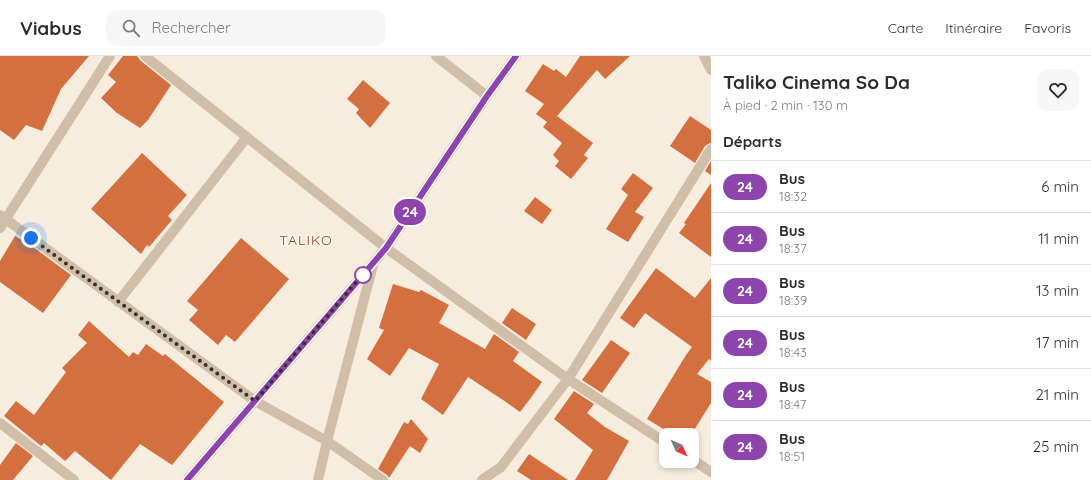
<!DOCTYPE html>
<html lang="fr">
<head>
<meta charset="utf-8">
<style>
  :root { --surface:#fff; --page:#f7f7f7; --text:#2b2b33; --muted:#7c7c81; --line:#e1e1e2 }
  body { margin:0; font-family:Quicksand,sans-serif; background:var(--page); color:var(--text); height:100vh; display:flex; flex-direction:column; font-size:15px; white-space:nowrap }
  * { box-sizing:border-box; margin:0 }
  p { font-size:13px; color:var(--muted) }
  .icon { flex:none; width:22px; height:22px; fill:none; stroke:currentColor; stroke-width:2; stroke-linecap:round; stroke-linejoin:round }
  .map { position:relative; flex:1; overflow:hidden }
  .side { display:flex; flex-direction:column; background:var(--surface); width:380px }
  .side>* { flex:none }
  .badge { padding:0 8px; border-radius:13px; font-size:14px; line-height:26px }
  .needle { width:26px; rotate:135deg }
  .controls { position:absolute; left:659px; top:372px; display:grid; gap:8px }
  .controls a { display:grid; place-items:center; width:40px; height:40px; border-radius:8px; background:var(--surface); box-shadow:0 2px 6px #0003; font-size:20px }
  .you { position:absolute; width:20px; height:20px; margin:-10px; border:3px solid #fff; border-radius:50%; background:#1a73e8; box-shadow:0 0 0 6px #1a73e833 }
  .map>.badge { position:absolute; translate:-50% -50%; box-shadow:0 0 0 2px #fff }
  h2 { padding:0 12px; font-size:15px; line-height:36px }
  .round { display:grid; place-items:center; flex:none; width:42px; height:42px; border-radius:12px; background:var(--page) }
  .headline { display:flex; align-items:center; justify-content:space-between; height:68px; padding:0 12px }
  h1 { font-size:19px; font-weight:800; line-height:30px }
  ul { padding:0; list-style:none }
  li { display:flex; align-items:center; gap:12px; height:52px; padding:0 12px; border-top:1px solid var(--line) }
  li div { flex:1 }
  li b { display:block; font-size:15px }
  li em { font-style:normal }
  li .badge { min-width:44px; font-weight:700; text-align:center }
  header { display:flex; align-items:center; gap:24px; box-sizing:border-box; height:56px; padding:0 20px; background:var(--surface); border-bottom:1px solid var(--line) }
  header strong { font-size:19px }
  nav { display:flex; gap:22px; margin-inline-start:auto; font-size:14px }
  .search { width:280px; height:36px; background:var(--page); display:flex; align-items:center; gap:10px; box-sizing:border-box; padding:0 14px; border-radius:12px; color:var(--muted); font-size:15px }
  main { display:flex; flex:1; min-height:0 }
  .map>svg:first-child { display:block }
</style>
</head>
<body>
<header>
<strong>Viabus</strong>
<div class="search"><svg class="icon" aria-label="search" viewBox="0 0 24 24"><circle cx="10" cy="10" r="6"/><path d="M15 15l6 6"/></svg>Rechercher</div>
<nav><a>Carte</a><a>Itinéraire</a><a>Favoris</a></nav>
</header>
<main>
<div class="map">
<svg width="711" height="424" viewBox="0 0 711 424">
  <rect width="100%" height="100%" fill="#f6eddf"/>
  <!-- building -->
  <path fill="#d4703f" d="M 0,0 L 89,0 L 61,33 L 42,75 L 26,69 L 14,84 L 0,74 Z
    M 123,0 L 137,0 L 141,5 L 171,29 L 148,64 L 140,72 L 117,57 L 101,42 L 116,26 L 108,19 Z
    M 580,0 L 630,0 L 605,23 L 597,14 L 557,60 L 593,87 L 584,99 L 588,102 L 571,123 L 555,110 L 559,105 L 553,99 L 562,87 L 543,71 L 547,66 L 536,58 L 544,48 L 525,35 L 543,8 L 554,15 L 556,13 L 566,21 Z
    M 363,24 L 390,47 L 370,72 L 356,57 L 359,53 L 347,43 Z
    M 690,60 L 711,74 L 711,87 L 708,88 L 705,90 L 695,107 L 670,90 Z
    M 142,97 L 187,139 L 168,160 L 172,164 L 149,191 L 147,189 L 141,198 L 91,153 Z
    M 711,105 L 711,119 L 705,115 Z
    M 633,117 L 653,132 L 635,156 L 644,161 L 628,186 L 606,173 L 628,139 L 621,133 Z
    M 711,127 L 711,201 L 679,177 L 686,168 L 684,167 Z
    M 535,141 L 552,154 L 542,168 L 524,155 Z
    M 15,180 L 29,188 L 71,219 L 43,257 L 0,226 L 0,205 Z
    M 241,182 L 289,223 L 235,286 L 226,279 L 218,289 L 189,264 L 198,254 L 187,245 Z
    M 656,212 L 695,242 L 711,222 L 711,305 L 709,303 L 697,318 L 711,326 L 711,347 L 691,379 L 673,379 L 647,363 L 686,299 L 692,291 L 645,257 L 634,272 L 620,262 Z
    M 393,228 L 419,236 L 421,234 L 449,249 L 439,267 L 485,293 L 494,278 L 519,296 L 513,305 L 542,326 L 530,343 L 520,356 L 503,344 L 468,321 L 443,359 L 421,343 L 439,308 L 409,292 L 390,320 L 367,303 L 384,274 L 379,272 Z
    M 512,252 L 536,268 L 526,284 L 502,267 Z
    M 89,265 L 129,301 L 133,296 L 138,299 L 146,288 L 163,300 L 165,298 L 224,346 L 172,409 L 140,388 L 111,424 L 75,395 L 65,405 L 44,387 L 41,390 L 4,360 L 16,345 L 34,359 L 66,316 L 62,312 L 87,287 L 78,279 Z
    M 611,284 L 630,297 L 602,337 L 582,324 Z
    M 574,335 L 594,348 L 587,357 L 605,371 L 629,385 L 607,424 L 575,424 L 593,394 L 554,363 Z
    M 411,363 L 428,383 L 420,397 L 410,390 L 389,422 L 387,419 L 378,413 L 404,366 L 408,368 Z
    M 16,387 L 33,400 L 13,424 L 0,424 L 0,409 Z
    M 529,398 L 568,424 L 531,424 L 517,415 Z"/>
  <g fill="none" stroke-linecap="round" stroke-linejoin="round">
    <!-- minor -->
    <path stroke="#d0bea9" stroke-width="10" d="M 145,0 L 386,192 L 568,323 L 666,387
      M 436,0 L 487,40
      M 704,0 L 711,14
      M 0,159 L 255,345 L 327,385 L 383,424
      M 0,172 L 110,0
      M 118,246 L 247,81
      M 0,367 L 74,424
      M 692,403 L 711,416
      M 187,424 L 386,192 L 487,40 L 516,0
      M 318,424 L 327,385 L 373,209
      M 482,424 L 501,411 L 568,323 L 711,93"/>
  </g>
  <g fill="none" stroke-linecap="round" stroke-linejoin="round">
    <!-- line casing -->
    <g stroke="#fff" stroke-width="9">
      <path id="line" d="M 187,424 L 386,192 L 487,40 L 516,0"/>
    </g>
    <!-- line -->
    <use href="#line" stroke="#8e44ad" stroke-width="6"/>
    <!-- walk -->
    <path stroke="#3c3129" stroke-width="4" stroke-dasharray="0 7.2" d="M 31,182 L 255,345 L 364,217 L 363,219"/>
  </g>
  <!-- markers -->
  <circle fill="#fff" stroke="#8e44ad" stroke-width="2" cx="363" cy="219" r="8"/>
  <g text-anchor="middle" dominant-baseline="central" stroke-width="3" stroke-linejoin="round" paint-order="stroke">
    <!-- quarter labels -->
    <g font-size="14" letter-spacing="1" fill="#964118" stroke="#fcf6ec">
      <text x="306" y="184">TALIKO</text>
    </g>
  </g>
</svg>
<div class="controls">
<a><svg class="needle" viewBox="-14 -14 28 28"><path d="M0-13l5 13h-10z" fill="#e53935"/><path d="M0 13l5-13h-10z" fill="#7c7c81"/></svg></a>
</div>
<div class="you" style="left:31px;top:182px"></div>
<b class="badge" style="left:410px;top:156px;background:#8e44ad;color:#fff">24</b>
</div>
<section class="side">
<div class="headline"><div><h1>Taliko Cinema So Da</h1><p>À pied · 2 min · 130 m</p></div><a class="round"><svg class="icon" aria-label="heart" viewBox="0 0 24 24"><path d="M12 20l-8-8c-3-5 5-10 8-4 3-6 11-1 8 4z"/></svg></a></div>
<h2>Départs</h2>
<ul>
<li><span class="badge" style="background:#8e44ad;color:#fff">24</span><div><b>Bus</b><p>18:32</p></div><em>6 min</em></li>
<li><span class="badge" style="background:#8e44ad;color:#fff">24</span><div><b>Bus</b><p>18:37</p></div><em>11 min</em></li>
<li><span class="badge" style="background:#8e44ad;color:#fff">24</span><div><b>Bus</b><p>18:39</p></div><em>13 min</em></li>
<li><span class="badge" style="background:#8e44ad;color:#fff">24</span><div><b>Bus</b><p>18:43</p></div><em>17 min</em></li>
<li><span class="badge" style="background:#8e44ad;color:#fff">24</span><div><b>Bus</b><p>18:47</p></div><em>21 min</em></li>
<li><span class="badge" style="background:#8e44ad;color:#fff">24</span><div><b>Bus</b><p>18:51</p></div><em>25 min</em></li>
</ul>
</section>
</main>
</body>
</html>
